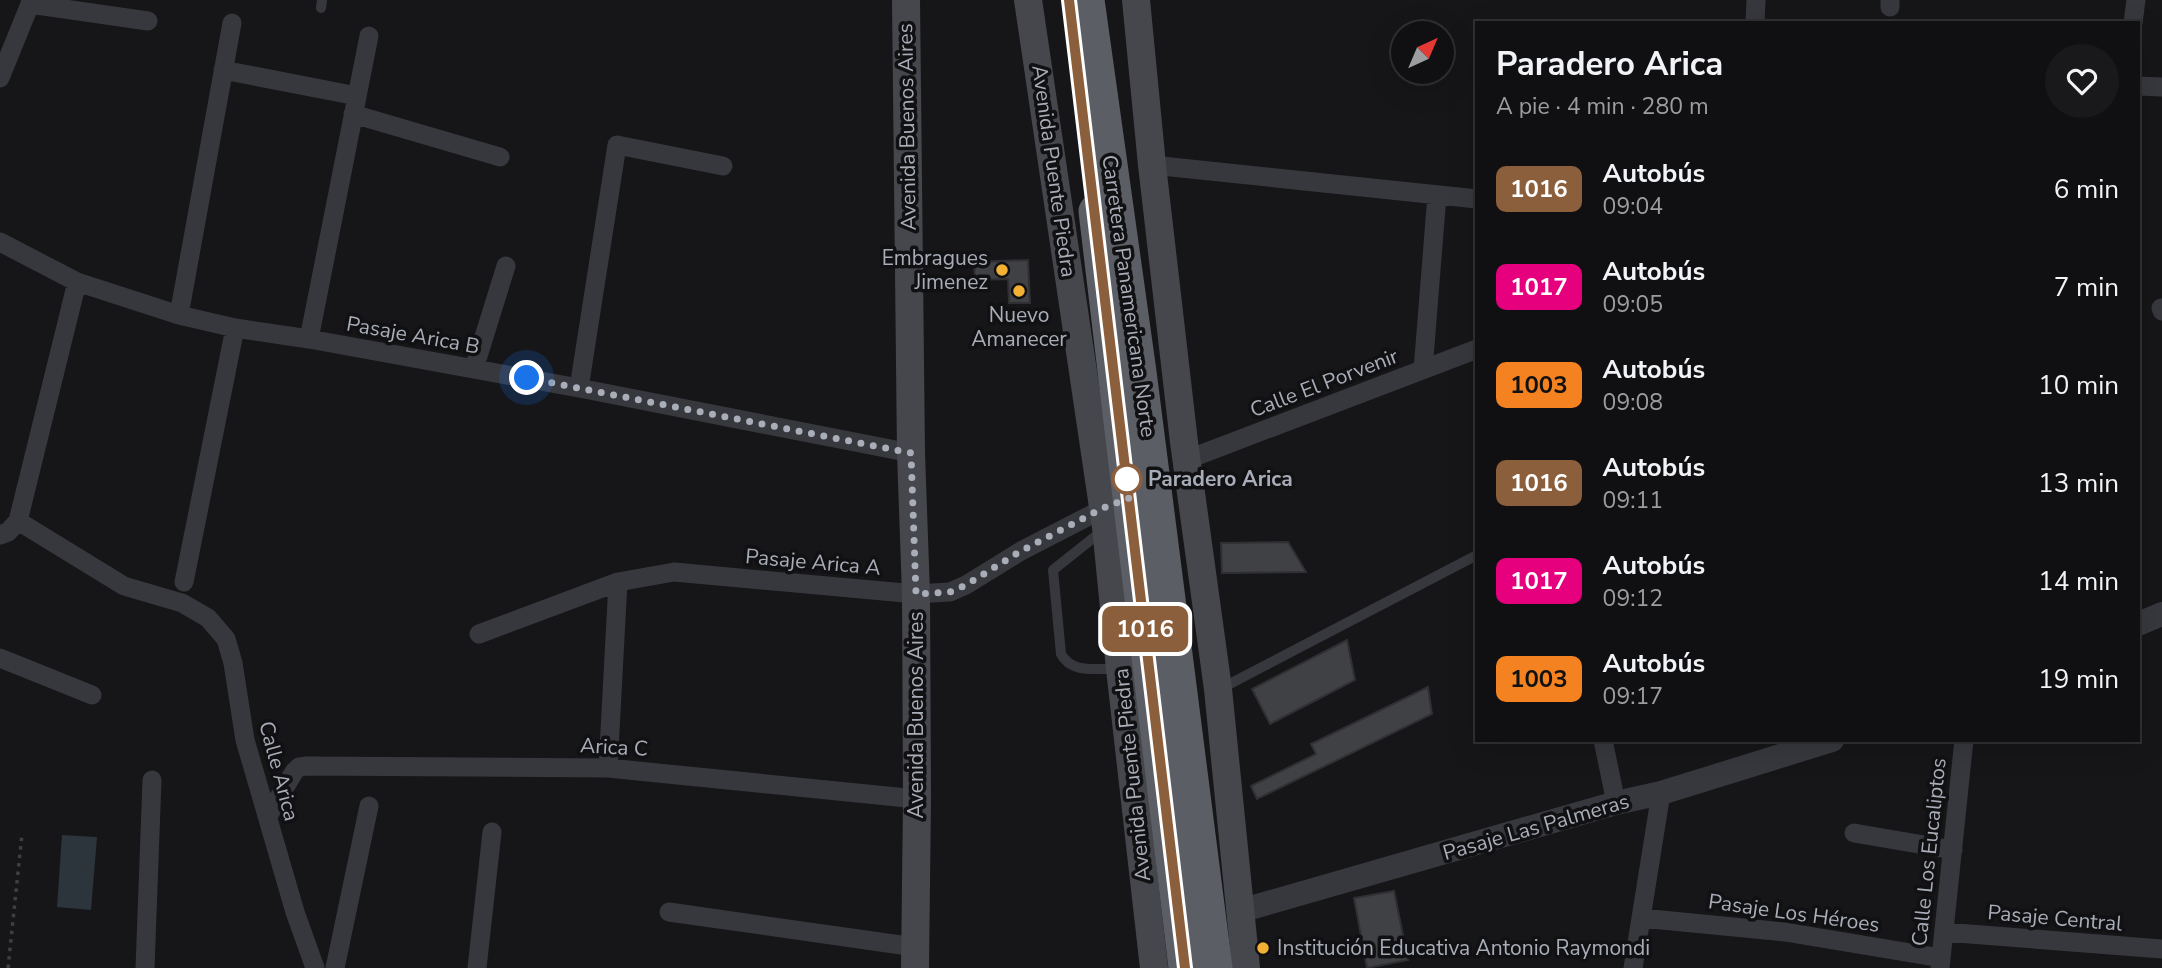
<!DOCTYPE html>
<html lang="es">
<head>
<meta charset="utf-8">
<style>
  :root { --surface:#101012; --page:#19191b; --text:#f1f3f6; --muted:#9c9d9f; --line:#303032 }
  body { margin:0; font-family:"Nunito Sans",sans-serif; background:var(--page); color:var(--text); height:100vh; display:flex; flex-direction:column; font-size:26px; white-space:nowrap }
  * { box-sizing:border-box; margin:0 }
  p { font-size:23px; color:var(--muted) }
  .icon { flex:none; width:38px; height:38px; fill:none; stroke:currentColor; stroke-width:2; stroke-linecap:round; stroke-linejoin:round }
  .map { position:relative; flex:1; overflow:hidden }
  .panel { position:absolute; left:1475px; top:21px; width:665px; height:721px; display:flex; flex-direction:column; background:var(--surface); border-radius:0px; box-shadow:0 7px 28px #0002,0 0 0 2px var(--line) }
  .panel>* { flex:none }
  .badge { padding:0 14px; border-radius:10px; font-size:24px; line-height:46px }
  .needle { width:46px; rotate:44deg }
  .fabs { position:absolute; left:1391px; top:21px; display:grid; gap:14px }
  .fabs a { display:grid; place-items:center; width:63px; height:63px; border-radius:50%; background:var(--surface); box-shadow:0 7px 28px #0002,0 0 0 2px var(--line); font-size:35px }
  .you { position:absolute; width:35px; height:35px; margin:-18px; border:5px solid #fff; border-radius:50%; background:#1a73e8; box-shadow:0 0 0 10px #1a73e833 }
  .map>.badge { position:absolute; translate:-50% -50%; box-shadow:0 0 0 4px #fff }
  .round { display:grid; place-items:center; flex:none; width:74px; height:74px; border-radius:37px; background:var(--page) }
  .headline { display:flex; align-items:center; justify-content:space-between; height:119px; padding:0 21px }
  h1 { font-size:33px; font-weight:700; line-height:52px }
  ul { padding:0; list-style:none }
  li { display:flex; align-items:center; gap:21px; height:98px; padding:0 21px }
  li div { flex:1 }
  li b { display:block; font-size:26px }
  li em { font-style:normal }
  li .badge { min-width:77px; font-weight:700; text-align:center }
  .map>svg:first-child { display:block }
</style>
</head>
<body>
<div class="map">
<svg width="2162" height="968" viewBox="0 0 2162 968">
  <rect width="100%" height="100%" fill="#161618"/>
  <!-- water -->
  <path fill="#2c353c" d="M 62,835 L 97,837 L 91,910 L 57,907 Z"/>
  <!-- building -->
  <path fill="#404145" stroke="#303034" stroke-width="2" d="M 1028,260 L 1030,303 L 1009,303 L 1008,279 L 975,280 L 974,262 Z
    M 1288,542 L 1306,572 L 1222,573 L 1221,543 Z
    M 1347,640 L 1355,680 L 1270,724 L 1252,689 Z
    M 1428,687 L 1432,714 L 1257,799 L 1251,786 L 1316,754 L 1311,744 Z
    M 1394,891 L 1408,960 L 1367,968 L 1354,898 Z"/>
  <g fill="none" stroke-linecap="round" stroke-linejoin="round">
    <!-- path -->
    <path stroke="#3d3f44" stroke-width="3.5" stroke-dasharray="3.5 5" stroke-linecap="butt" d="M 8,968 L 22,834"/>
    <!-- service -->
    <path stroke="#37383d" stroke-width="10" d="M 321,8 L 322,0
      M 1102,531 L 1053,570 L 1061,654 C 1072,674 1096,668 1116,669
      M 1222,688 L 1477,555"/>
    <!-- minor -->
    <path stroke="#37383d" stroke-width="19" d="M 1890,7 L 1890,0
      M 1755,23 L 1756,0
      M 2133,23 L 2136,0
      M 223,70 L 357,96
      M 0,78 L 30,4 L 148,21
      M 2138,86 L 2162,87
      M 353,114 L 500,157
      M 1152,165 L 1477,199
      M 0,242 L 77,282 L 179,315 L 235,328 L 309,339 L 579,388 L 911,453
      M 2161,308 L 2162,311
      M 179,315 L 232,23
      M 309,339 L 369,36
      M 474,369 L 506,266
      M 1423,370 L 1437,195
      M 579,388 L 617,145 L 723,166
      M 1186,460 L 1477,349
      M 18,521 L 124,586 L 182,603 L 208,618 L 226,639 L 233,663 L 245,740 L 295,912 L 315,968
      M 0,535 L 8,532 L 18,521 L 77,282
      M 184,582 L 235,328
      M 479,634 L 618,582 L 674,572 L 916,594 L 950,592 L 966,585 L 1021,551 L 1112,504
      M 0,658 L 92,695
      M 1603,740 L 1616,803
      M 608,768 L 618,582
      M 268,816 L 294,772 L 299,767 L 307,766 L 608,768 L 917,799
      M 1854,833 L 1953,850
      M 669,912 L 915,947
      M 1641,918 L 1785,932 L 1941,958
      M 1944,932 L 2162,949
      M 145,968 L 152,780
      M 335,968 L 369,806
      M 477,968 L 492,832
      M 1633,968 L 1661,793
      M 1940,968 L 1964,740"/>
    <!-- tertiary -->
    <path stroke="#37383d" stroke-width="24" d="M 2138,624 L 2162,614
      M 1240,911 L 1616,803 L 1661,793 L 1832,740"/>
    <!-- secondary -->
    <path stroke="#45474d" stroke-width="28" d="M 906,0 L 911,453 L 916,594 L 917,799 L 915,968
      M 1028,0 L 1106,527 L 1120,669 L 1154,968
      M 1136,0 L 1152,165 L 1184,442 L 1218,689 L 1246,968"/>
    <!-- trunk -->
    <path stroke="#5b5e65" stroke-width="33" d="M 1088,0 L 1140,372 L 1216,968
      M 1095,211 L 1185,968"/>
  </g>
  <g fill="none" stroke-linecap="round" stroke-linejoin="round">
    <!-- line casing -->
    <g stroke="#fff" stroke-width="16">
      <path id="line" d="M 1069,0 L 1185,968"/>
    </g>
    <!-- line -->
    <use href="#line" stroke="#8b5e3c" stroke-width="10"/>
    <!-- walk -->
    <path stroke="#a8adb8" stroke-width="7" stroke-dasharray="0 12.6" d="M 527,378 L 911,453 L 916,594 L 950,592 L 966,585 L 1021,551 L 1103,508 L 1129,498 L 1127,479"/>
  </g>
  <!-- markers -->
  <g fill="#f2b134" stroke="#111113" stroke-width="2.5">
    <circle cx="1002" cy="270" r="7"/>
    <circle cx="1019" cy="291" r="7"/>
    <circle cx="1263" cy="948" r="7"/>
  </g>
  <circle fill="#fff" stroke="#8b5e3c" stroke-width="3.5" cx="1127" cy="479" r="14"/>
  <g text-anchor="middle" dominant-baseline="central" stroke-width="7" stroke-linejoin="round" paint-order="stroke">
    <!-- street labels -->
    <g font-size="21" fill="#a8adb8" stroke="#111113">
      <text transform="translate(907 127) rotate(-91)">Avenida Buenos Aires</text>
      <text transform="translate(1054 171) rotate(82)">Avenida Puente Piedra</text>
      <text transform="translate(1129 296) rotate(82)">Carretera Panamericana Norte</text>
      <text transform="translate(413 335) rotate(10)">Pasaje Arica B</text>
      <text transform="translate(1324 383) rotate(-21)">Calle El Porvenir</text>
      <text transform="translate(813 562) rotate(5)">Pasaje Arica A</text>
      <text transform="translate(916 715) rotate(-90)">Avenida Buenos Aires</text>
      <text transform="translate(614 747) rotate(3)">Arica C</text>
      <text transform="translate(279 771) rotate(75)">Calle Arica</text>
      <text transform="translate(1132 775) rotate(-96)">Avenida Puente Piedra</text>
      <text transform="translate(1536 827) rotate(-16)">Pasaje Las Palmeras</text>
      <text transform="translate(1929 852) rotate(-84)">Calle Los Eucaliptos</text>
      <text transform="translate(1794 913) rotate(8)">Pasaje Los Héroes</text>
      <text transform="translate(2055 918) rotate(5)">Pasaje Central</text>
    </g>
    <!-- poi labels -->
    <g font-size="21" fill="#a8adb8" stroke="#111113" text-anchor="end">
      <text x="988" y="258">Embragues<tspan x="988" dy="24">Jimenez</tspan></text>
      <text x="1019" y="315" text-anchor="middle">Nuevo<tspan x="1019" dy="24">Amanecer</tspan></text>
      <text x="1277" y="948" text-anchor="start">Institución Educativa Antonio Raymondi</text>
    </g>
    <!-- stop labels -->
    <g font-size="21" font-weight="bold" fill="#a8adb8" stroke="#111113" text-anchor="start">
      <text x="1148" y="479">Paradero Arica</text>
    </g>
  </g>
</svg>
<div class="fabs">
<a><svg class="needle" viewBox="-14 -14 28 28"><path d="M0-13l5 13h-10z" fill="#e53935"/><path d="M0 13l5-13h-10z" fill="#9c9d9f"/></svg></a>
</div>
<div class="you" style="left:527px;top:378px"></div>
<b class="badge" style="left:1145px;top:629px;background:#8b5e3c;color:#fff">1016</b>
<section class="panel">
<div class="headline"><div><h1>Paradero Arica</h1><p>A pie · 4 min · 280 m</p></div><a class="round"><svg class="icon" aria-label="heart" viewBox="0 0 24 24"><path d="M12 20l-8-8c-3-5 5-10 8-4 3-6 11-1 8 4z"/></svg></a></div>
<ul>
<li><span class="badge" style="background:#8b5e3c;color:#fff">1016</span><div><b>Autobús</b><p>09:04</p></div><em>6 min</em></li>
<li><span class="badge" style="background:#e6007e;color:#fff">1017</span><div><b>Autobús</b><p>09:05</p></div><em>7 min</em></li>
<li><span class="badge" style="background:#f58220;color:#111">1003</span><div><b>Autobús</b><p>09:08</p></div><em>10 min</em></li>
<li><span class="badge" style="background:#8b5e3c;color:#fff">1016</span><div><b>Autobús</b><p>09:11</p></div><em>13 min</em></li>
<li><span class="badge" style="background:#e6007e;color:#fff">1017</span><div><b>Autobús</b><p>09:12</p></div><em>14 min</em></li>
<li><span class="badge" style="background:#f58220;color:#111">1003</span><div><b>Autobús</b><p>09:17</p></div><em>19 min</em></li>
</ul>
</section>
</div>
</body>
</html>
